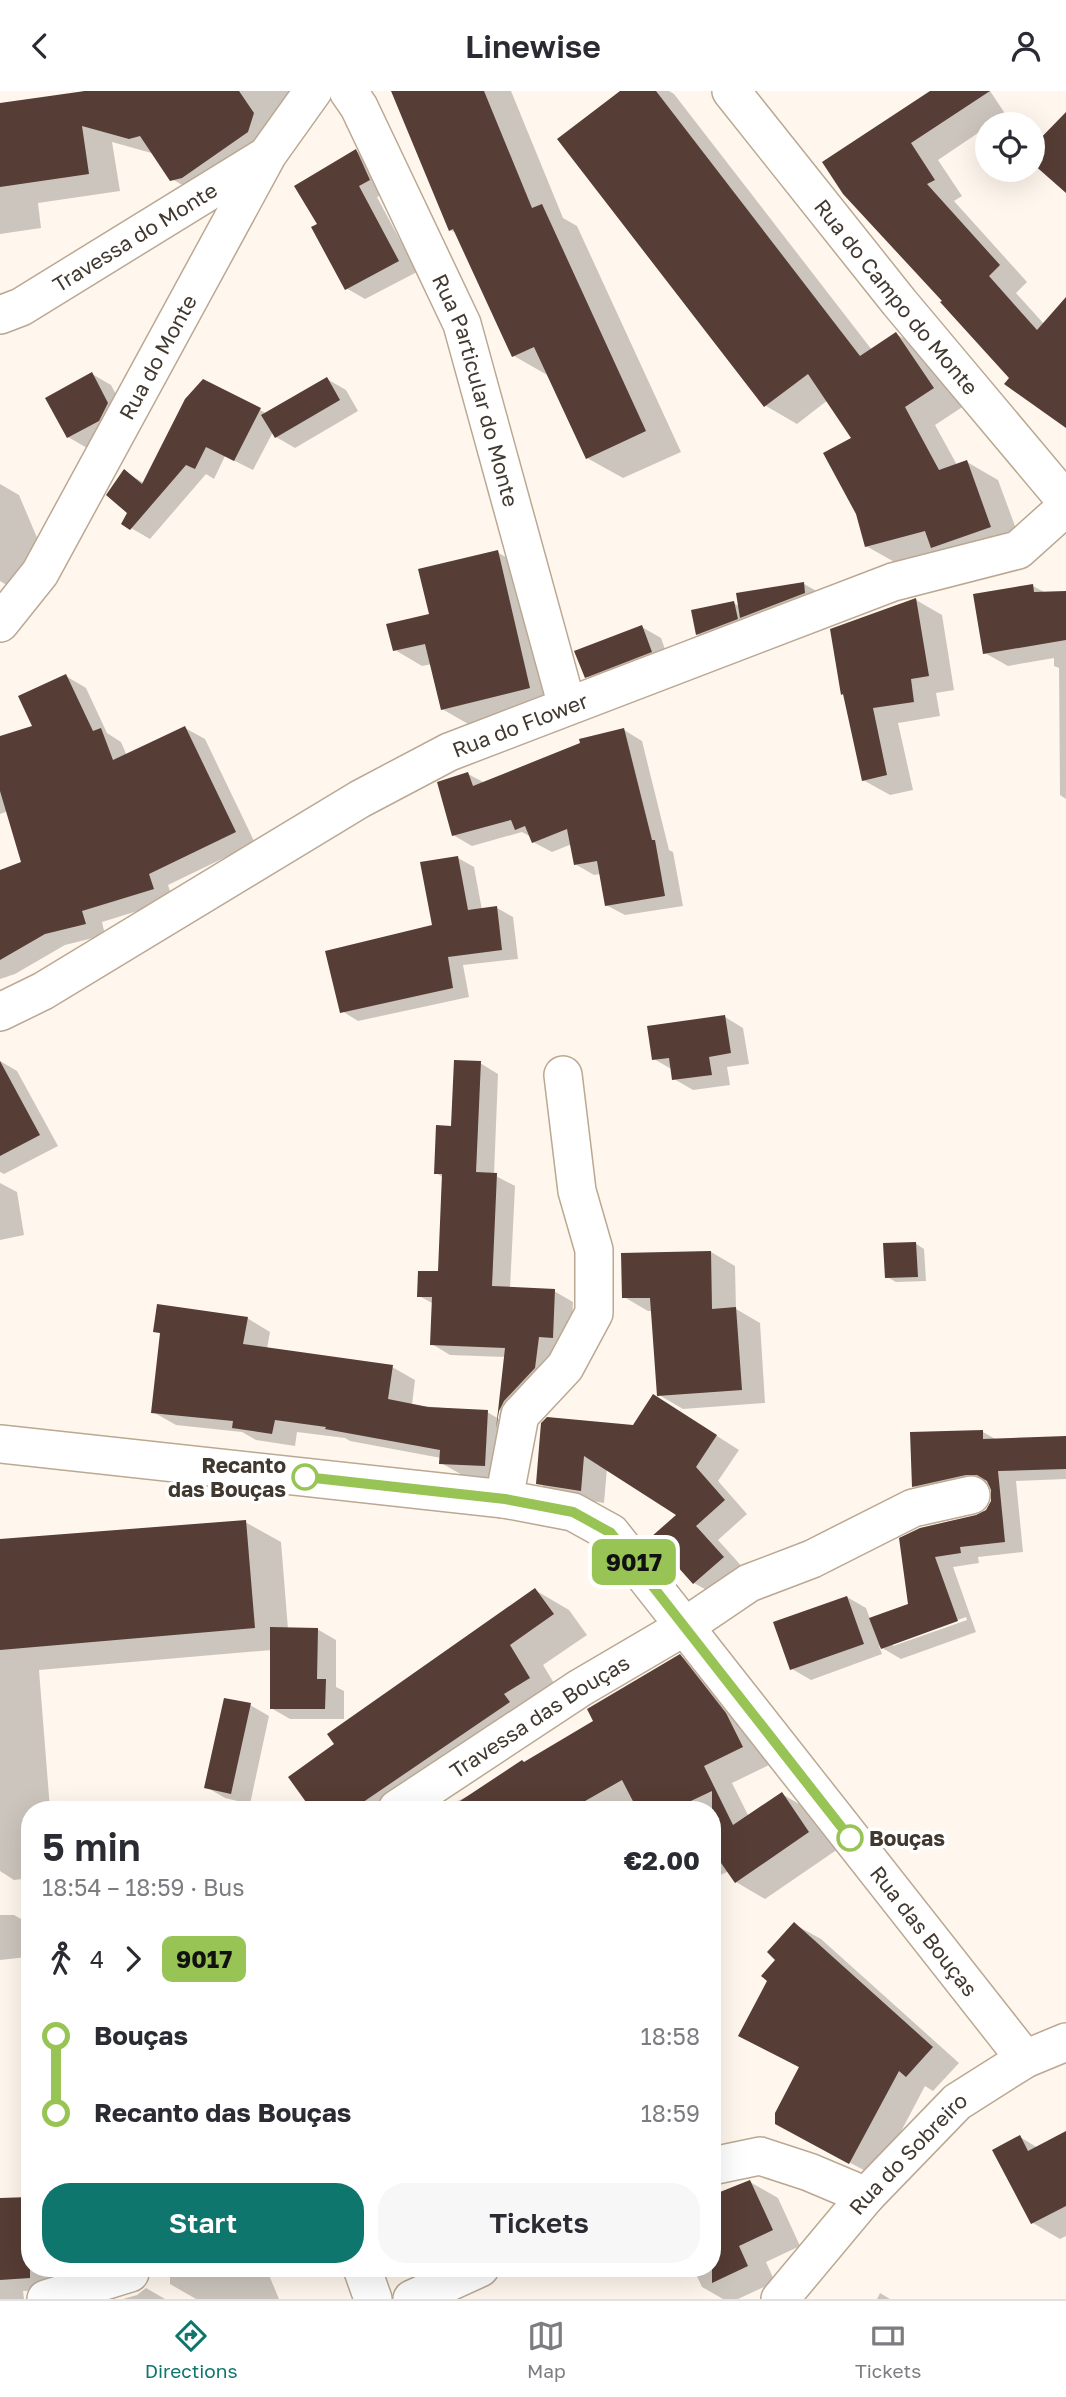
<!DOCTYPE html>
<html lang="en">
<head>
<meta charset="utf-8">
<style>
  :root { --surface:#fff; --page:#f7f7f7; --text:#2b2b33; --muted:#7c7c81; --line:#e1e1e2; --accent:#0f766e }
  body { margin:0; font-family:"Golos Text",sans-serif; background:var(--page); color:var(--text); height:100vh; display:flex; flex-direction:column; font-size:26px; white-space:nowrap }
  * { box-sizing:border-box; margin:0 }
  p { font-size:23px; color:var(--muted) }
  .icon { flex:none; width:38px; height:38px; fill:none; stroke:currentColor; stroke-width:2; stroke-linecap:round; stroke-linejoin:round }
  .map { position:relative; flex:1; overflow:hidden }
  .side { position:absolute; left:21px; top:1710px; width:700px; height:476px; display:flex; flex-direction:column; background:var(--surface); border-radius:28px; box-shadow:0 7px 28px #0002 }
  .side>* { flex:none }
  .badge { padding:0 14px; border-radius:10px; font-size:24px; line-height:46px }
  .fabs { position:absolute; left:975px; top:21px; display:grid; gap:14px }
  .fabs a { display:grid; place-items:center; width:70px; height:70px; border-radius:50%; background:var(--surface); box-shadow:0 7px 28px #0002; font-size:35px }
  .map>.badge { position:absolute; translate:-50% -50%; box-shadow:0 0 0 4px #fff }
  .legs { display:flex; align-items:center; gap:10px; height:77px; padding:0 21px; font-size:23px }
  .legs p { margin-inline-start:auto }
  .headline { display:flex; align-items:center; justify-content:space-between; height:119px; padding:0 21px }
  h1 { font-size:38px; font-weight:600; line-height:52px }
  .primary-button { display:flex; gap:14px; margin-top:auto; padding:14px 21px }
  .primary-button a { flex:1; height:80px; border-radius:28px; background:var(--accent); color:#fff; font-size:28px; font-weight:600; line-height:80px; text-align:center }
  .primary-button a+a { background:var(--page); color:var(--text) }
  ul { padding:0 21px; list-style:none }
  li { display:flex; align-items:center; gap:24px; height:77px; font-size:26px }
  li i { display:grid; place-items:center; width:10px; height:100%; margin:0 9px; background:currentColor }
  li i::after { content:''; width:18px; height:18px; margin:-9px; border:5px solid; border-radius:50%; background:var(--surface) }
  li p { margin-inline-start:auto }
  li:first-child i { background:linear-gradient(#0000 50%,currentColor 0) }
  li:last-child i { background:linear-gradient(currentColor 50%,#0000 0) }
  header { display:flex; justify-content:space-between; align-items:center; height:91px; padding:0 21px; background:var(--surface); font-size:32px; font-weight:600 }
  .tabs { display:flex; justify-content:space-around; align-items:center; height:98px; border-top:2px solid var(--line); background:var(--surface); font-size:19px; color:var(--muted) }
  .tabs a { display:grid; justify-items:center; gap:4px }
  .tabs .on { color:var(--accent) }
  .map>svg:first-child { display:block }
</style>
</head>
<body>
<header><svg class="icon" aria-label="back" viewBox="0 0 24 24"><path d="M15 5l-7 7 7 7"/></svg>Linewise<svg class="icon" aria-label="person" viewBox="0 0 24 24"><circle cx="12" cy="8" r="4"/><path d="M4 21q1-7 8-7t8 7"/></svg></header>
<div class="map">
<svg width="1066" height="2208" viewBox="0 0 1066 2208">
  <rect width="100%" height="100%" fill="#fff7ed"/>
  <!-- shadow -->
  <path fill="#0003" fill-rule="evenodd" d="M 82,0 L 326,0 L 203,106 L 172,88 L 155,63 L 112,51 L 120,100 L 38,112 L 41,137 L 0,143 L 0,14 L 83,2 Z
    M 392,0 L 511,0 L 563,127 L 577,135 L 681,361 L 623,387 L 587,367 L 549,285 L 514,265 L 458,143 L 450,139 Z
    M 623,0 L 669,0 L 674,3 L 872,259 L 896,243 L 928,261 L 964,315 L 935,334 L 957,374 L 967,371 L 998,389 L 1022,454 L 898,473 L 866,455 L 854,348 L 828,309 L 797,333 L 766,315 L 560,49 Z
    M 933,0 L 990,0 L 1006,24 L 992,33 L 987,33 L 987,36 L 938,69 L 962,105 L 954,110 L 1027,191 L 1016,202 L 1044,233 L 1066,208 L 1066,335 L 1011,287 L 945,211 L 844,102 Z
    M 356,60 L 375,71 L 388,100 L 377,106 L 417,181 L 365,208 L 346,197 L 319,133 Z
    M 92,283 L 111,294 L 127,324 L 118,340 L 87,357 L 68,346 Z
    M 327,288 L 346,299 L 358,320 L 295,357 L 276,346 L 273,341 L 253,379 L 225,365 L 214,388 L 206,383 L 150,448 L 131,437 L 125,381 L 144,392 L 260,319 L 267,323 Z
    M 0,393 L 19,404 L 49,475 L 10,496 L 0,490 Z
    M 497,461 L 525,477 L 557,613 L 470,634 L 442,618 L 432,573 L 422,575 L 395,559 Z
    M 804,493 L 822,503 L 716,554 L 697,543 L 734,512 L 740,516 Z
    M 1033,495 L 1046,502 L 1066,501 L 1066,708 L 1060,704 L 1059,577 L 1054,575 L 1054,567 L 1008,575 L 985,562 Z
    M 916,509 L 942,524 L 954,599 L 936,602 L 940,625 L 898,632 L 913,699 L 890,704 L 863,689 L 845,604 Z
    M 642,536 L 661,547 L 670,572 L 605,596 L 586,585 Z
    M 66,585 L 86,597 L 107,642 L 121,651 L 127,665 L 185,637 L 205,648 L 255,752 L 168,794 L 173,809 L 102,831 L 105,844 L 65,854 L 15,883 L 0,888 L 0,780 L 24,772 L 8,720 L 0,723 L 0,647 L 34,636 Z
    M 624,639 L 642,650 L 669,759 L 673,761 L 683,815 L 625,824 L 606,814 L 601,783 L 594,784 L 575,773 L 572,753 L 552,761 L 533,751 L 531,746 L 522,741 L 472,755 L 453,744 L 468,683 L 485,692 Z
    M 458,767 L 474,776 L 482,819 L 497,817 L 513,826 L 518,868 L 463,874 L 469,906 L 358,930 L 342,920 L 434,836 Z
    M 725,926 L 743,937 L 749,973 L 727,976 L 730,994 L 693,999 L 674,988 L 673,979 L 654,968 Z
    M 0,970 L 17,980 L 58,1055 L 4,1083 L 0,1081 Z
    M 480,972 L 498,983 L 494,1084 L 515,1095 L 510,1198 L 554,1200 L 573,1211 L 571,1256 L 507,1388 L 464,1385 L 441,1372 L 441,1367 L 350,1350 L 345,1347 L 297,1341 L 295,1355 L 256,1349 L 242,1341 L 176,1334 L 153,1321 L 161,1243 L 155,1240 L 247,1227 L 270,1241 L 267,1258 L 392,1276 L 415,1289 L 412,1314 L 487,1321 L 499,1328 L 506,1266 L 450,1264 L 432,1253 L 434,1213 L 419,1205 L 439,1182 L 444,1087 L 436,1082 Z
    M 0,1092 L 17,1101 L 24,1144 L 0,1149 Z
    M 915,1152 L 924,1158 L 926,1190 L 896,1191 L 887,1186 Z
    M 711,1161 L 735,1175 L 736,1218 L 760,1232 L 765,1312 L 683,1318 L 659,1304 L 653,1220 L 648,1220 L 624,1206 Z
    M 676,1319 L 739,1359 L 718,1390 L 747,1423 L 718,1449 L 746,1480 L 717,1505 L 694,1492 L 679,1423 L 607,1377 L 604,1412 L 561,1405 L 538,1392 L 634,1336 Z
    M 983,1341 L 997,1349 L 1066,1346 L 1066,1388 L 1016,1390 L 1023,1461 L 978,1466 L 979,1472 L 953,1476 L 976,1541 L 901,1568 L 879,1555 L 882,1563 L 811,1589 L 792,1578 L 847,1506 L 866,1517 L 870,1528 L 910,1514 L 901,1448 L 977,1426 L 987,1420 L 993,1410 L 990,1394 L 932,1406 L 914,1395 ZM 966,1526 L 967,1529 L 893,1555 L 893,1552 Z
    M 245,1431 L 281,1451 L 288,1538 L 317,1538 L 336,1549 L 336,1596 L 344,1600 L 344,1628 L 290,1628 L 271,1617 L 272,1559 L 39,1579 L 50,1718 L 30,1718 L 30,1787 L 14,1789 L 0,1780 L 0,1450 Z
    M 535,1499 L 569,1519 L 587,1544 L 543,1574 L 563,1607 L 411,1718 L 313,1718 L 290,1686 L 336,1654 Z
    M 680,1565 L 709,1582 L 771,1673 L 732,1692 L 749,1726 L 782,1703 L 811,1720 L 838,1758 L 765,1808 L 736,1791 L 729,1780 L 712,1788 L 712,1718 L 638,1718 L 636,1714 L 628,1718 L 441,1718 L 478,1700 L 595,1631 Z
    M 250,1614 L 269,1625 L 250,1713 L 225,1707 L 206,1696 Z
    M 0,1824 L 14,1824 L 23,1829 L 27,1866 L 0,1869 Z
    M 794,1833 L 821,1848 L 959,1972 L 933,2000 L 925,1995 L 877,2086 L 803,2047 L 800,1977 L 767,1959 L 778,1869 Z
    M 1066,2042 L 1066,2145 L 1060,2148 L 1033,2132 L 1020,2046 L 1038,2057 Z
    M 750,2091 L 778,2107 L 800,2155 L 766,2171 L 775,2191 L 738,2208 L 723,2208 L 702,2196 L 693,2177 L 712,2177 Z
    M 0,2131 L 30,2177 L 130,2177 L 67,2198 L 23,2200 L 24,2208 L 0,2208 Z
    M 170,2177 L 266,2177 L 279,2208 L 196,2208 L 170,2193 Z
    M 396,2177 L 456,2177 L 418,2190 Z
    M 146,2197 L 165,2208 L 123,2208 L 137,2204 Z
    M 880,2202 L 890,2208 L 877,2208 Z"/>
  <!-- building -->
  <path fill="#563d35" d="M 85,0 L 239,0 L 254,22 L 248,41 L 182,87 L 170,90 L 140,45 L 129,48 L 82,35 L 89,83 L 0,96 L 0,12 Z
    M 391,0 L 484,0 L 532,117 L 542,113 L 646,340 L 586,368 L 534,256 L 512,266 L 453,138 L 449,140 Z
    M 620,0 L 656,0 L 860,265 L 896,241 L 934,297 L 905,316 L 939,379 L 967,369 L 991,436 L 931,457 L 925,440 L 865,456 L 856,423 L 823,362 L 851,347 L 808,283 L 764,316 L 557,48 Z
    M 930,0 L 990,0 L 911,52 L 935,89 L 927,93 L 1000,174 L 989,185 L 1037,239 L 1066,206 L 1066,337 L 1004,293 L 1009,287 L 940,211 L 942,210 L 843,103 L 822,71 Z
    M 1066,21 L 1066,102 L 1032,72 L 1032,56 Z
    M 356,58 L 370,89 L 359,95 L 399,170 L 345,199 L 311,136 L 317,133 L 294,95 Z
    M 92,281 L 108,312 L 99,330 L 67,347 L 45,307 Z
    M 327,286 L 340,309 L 275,347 L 261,324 Z
    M 203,288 L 261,317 L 234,370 L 206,356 L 195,378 L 186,374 L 130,439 L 121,433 L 127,422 L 106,404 L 124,378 L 142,393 L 185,308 Z
    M 498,459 L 530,597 L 441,619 L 425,553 L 393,560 L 386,533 L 429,523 L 418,478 Z
    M 804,491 L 805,502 L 740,527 L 736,502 Z
    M 1033,493 L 1034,501 L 1066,500 L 1066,549 L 983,563 L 973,503 Z
    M 916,507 L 929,585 L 911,588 L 914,611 L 873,617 L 887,684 L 862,690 L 843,603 L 841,604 L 830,538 Z
    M 734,510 L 738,528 L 696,544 L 691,519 Z
    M 642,534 L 652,561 L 585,587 L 574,560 Z
    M 66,583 L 93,640 L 101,637 L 113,669 L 185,635 L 236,741 L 149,783 L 154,798 L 82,820 L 86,833 L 45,843 L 0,869 L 0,779 L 21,771 L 0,700 L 0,645 L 32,635 L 18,605 Z
    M 624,637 L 652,749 L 655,749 L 665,805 L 605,815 L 597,770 L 574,774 L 567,738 L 532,752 L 525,735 L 515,739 L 511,729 L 452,745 L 437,691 L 468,681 L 473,695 L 580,652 L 579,648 Z
    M 458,765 L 468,819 L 497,815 L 502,859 L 448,866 L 453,897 L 340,922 L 325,860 L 432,834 L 420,771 Z
    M 725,924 L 731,962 L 709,966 L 712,984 L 672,989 L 669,967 L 652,969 L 647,935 Z
    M 454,969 L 481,970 L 476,1081 L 497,1082 L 492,1195 L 555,1198 L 553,1247 L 539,1246 L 535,1277 L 504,1310 L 499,1320 L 496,1338 L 505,1257 L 430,1254 L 432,1206 L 417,1206 L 418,1180 L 438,1180 L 442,1083 L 434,1083 L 436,1034 L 451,1035 Z
    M 0,970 L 40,1044 L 0,1065 Z
    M 916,1151 L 918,1186 L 885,1187 L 883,1152 Z
    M 711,1160 L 712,1218 L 736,1216 L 742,1299 L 657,1305 L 650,1207 L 622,1207 L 621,1162 Z
    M 157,1213 L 248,1226 L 243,1253 L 393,1274 L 388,1308 L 428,1316 L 488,1319 L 485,1375 L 439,1373 L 440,1359 L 325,1338 L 326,1336 L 275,1329 L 272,1343 L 232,1337 L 233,1330 L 151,1322 L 160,1242 L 153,1241 Z
    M 653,1303 L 717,1344 L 696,1376 L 725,1409 L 696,1435 L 724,1466 L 693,1493 L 651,1446 L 676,1424 L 584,1365 L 581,1400 L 536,1393 L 541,1332 L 547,1326 L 633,1334 Z
    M 983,1339 L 983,1348 L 1066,1345 L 1066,1378 L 998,1380 L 1005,1451 L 960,1456 L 961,1462 L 935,1466 L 958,1530 L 881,1558 L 869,1527 L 908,1513 L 899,1447 L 920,1437 L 976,1424 L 986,1419 L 991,1410 L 991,1399 L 987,1390 L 977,1384 L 966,1384 L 912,1396 L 910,1341 Z
    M 246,1429 L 255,1537 L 0,1559 L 0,1448 Z
    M 535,1497 L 554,1523 L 510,1554 L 530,1587 L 504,1603 L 510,1611 L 353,1718 L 311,1718 L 288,1686 L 334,1653 L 327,1643 Z
    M 847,1505 L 864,1553 L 790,1579 L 773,1531 Z
    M 270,1536 L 318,1537 L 317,1588 L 326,1588 L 325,1618 L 270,1618 Z
    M 680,1563 L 726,1622 L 743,1656 L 704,1675 L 733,1734 L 782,1701 L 809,1741 L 735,1792 L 712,1759 L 712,1700 L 674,1718 L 637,1718 L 622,1689 L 571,1718 L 448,1718 L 522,1669 L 524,1671 L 593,1630 L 587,1618 Z
    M 224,1607 L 251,1612 L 231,1703 L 204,1697 Z
    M 794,1831 L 933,1956 L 906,1986 L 899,1980 L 849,2073 L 775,2033 L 775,2022 L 799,1976 L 738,1945 L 767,1890 L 761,1885 L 775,1869 L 767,1861 Z
    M 1066,2040 L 1066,2115 L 1031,2133 L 992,2059 L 1020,2044 L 1028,2060 Z
    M 750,2089 L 773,2139 L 739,2155 L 748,2175 L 712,2192 L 712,2097 L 715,2103 Z
    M 30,2106 L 30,2187 L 0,2189 L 0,2107 Z"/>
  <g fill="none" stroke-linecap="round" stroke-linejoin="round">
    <!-- minor casing -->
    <g stroke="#bba892" stroke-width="40">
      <g id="minor">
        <path id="s1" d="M 348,0 L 359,16 L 462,233 L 567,615"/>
        <path id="s2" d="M 731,0 L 899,211 L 1066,410"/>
        <path id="s3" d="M 0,224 L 21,216 L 266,65"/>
        <path id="s4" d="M 0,532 L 40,482 L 268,63 L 313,0"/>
        <path id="s5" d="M 0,921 L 43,900 L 360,708 L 449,661 L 893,491 L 1018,459 L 1066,416"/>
        <path id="s6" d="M 0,1353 L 504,1408 L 573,1421 L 611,1442 L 1025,1968"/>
        <path d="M 504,1408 L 520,1324 L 565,1276 L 594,1222 L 594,1159 L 577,1100 L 563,984"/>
        <path id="s7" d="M 397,1718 L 580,1597 L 684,1536 L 749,1492 L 812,1468 L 913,1417 L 971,1404"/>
        <path d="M 712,2075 L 760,2065 L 809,2081 L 866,2105"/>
        <path d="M 362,2177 L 373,2208"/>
        <path d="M 46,2208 L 130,2182"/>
        <path d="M 412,2208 L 480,2177"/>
        <path id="s8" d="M 780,2208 L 866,2105 L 957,2011 L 1025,1968 L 1066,1951"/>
      </g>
    </g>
    <!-- minor -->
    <use href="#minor" stroke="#fff" stroke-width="37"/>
  </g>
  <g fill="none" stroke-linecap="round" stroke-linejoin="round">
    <!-- line-1 casing -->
    <g stroke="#fff" stroke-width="16">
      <path id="line-1" d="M 305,1386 L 505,1408 L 573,1421 L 611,1442 L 850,1747"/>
    </g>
    <!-- line-1 -->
    <use href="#line-1" stroke="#98c455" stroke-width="10"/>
  </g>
  <!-- markers -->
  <g fill="#fff" stroke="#98c455" stroke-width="3.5">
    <circle cx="305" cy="1386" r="12"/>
    <circle cx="850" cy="1747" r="12"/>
  </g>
  <g text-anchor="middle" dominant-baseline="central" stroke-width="7" stroke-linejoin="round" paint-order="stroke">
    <!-- street labels -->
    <g font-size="21" fill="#413930" stroke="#fff">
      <text stroke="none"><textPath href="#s3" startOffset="156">Travessa do Monte</textPath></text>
      <text stroke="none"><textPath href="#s2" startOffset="264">Rua do Campo do Monte</textPath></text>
      <text stroke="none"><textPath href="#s4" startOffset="310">Rua do Monte</textPath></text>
      <text stroke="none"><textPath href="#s1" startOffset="327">Rua Particular do Monte</textPath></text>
      <text stroke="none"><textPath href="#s5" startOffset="595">Rua do Flower</textPath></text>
      <text stroke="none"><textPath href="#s7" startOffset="170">Travessa das Bouças</textPath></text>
      <text stroke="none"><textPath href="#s6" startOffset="1127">Rua das Bouças</textPath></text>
      <text stroke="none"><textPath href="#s8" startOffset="194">Rua do Sobreiro</textPath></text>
    </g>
    <!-- stop labels -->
    <g font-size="21" font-weight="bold" fill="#413930" stroke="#fff" text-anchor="end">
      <text x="286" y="1374">Recanto<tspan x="286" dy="24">das Bouças</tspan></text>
      <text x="869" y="1747" text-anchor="start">Bouças</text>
    </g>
  </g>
</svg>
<div class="fabs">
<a><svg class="icon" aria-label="locate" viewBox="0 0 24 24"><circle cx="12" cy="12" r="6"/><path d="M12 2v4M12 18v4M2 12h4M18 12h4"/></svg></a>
</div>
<b class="badge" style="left:634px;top:1471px;background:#98c455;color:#111">9017</b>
<section class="side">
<div class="headline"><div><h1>5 min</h1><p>18:54 – 18:59 · Bus</p></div><b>€2.00</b></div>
<div class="legs"><svg class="icon" aria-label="walk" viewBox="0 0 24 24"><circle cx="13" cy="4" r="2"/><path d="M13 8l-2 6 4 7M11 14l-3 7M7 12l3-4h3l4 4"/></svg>4<svg class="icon" aria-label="forward" viewBox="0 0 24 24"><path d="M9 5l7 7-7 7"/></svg><b class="badge" style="background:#98c455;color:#111">9017</b></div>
<ul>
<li><i style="color:#98c455"></i><b>Bouças</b><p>18:58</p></li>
<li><i style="color:#98c455"></i><b>Recanto das Bouças</b><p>18:59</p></li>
</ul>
<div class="primary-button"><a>Start</a><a>Tickets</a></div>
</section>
</div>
<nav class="tabs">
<a class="on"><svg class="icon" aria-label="directions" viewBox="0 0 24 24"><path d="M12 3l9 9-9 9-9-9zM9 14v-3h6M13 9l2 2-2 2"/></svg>Directions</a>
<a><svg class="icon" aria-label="map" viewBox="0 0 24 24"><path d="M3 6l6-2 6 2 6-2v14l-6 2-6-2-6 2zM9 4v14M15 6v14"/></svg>Map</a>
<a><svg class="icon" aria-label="tickets" viewBox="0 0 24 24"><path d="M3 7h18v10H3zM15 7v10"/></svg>Tickets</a>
</nav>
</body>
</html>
